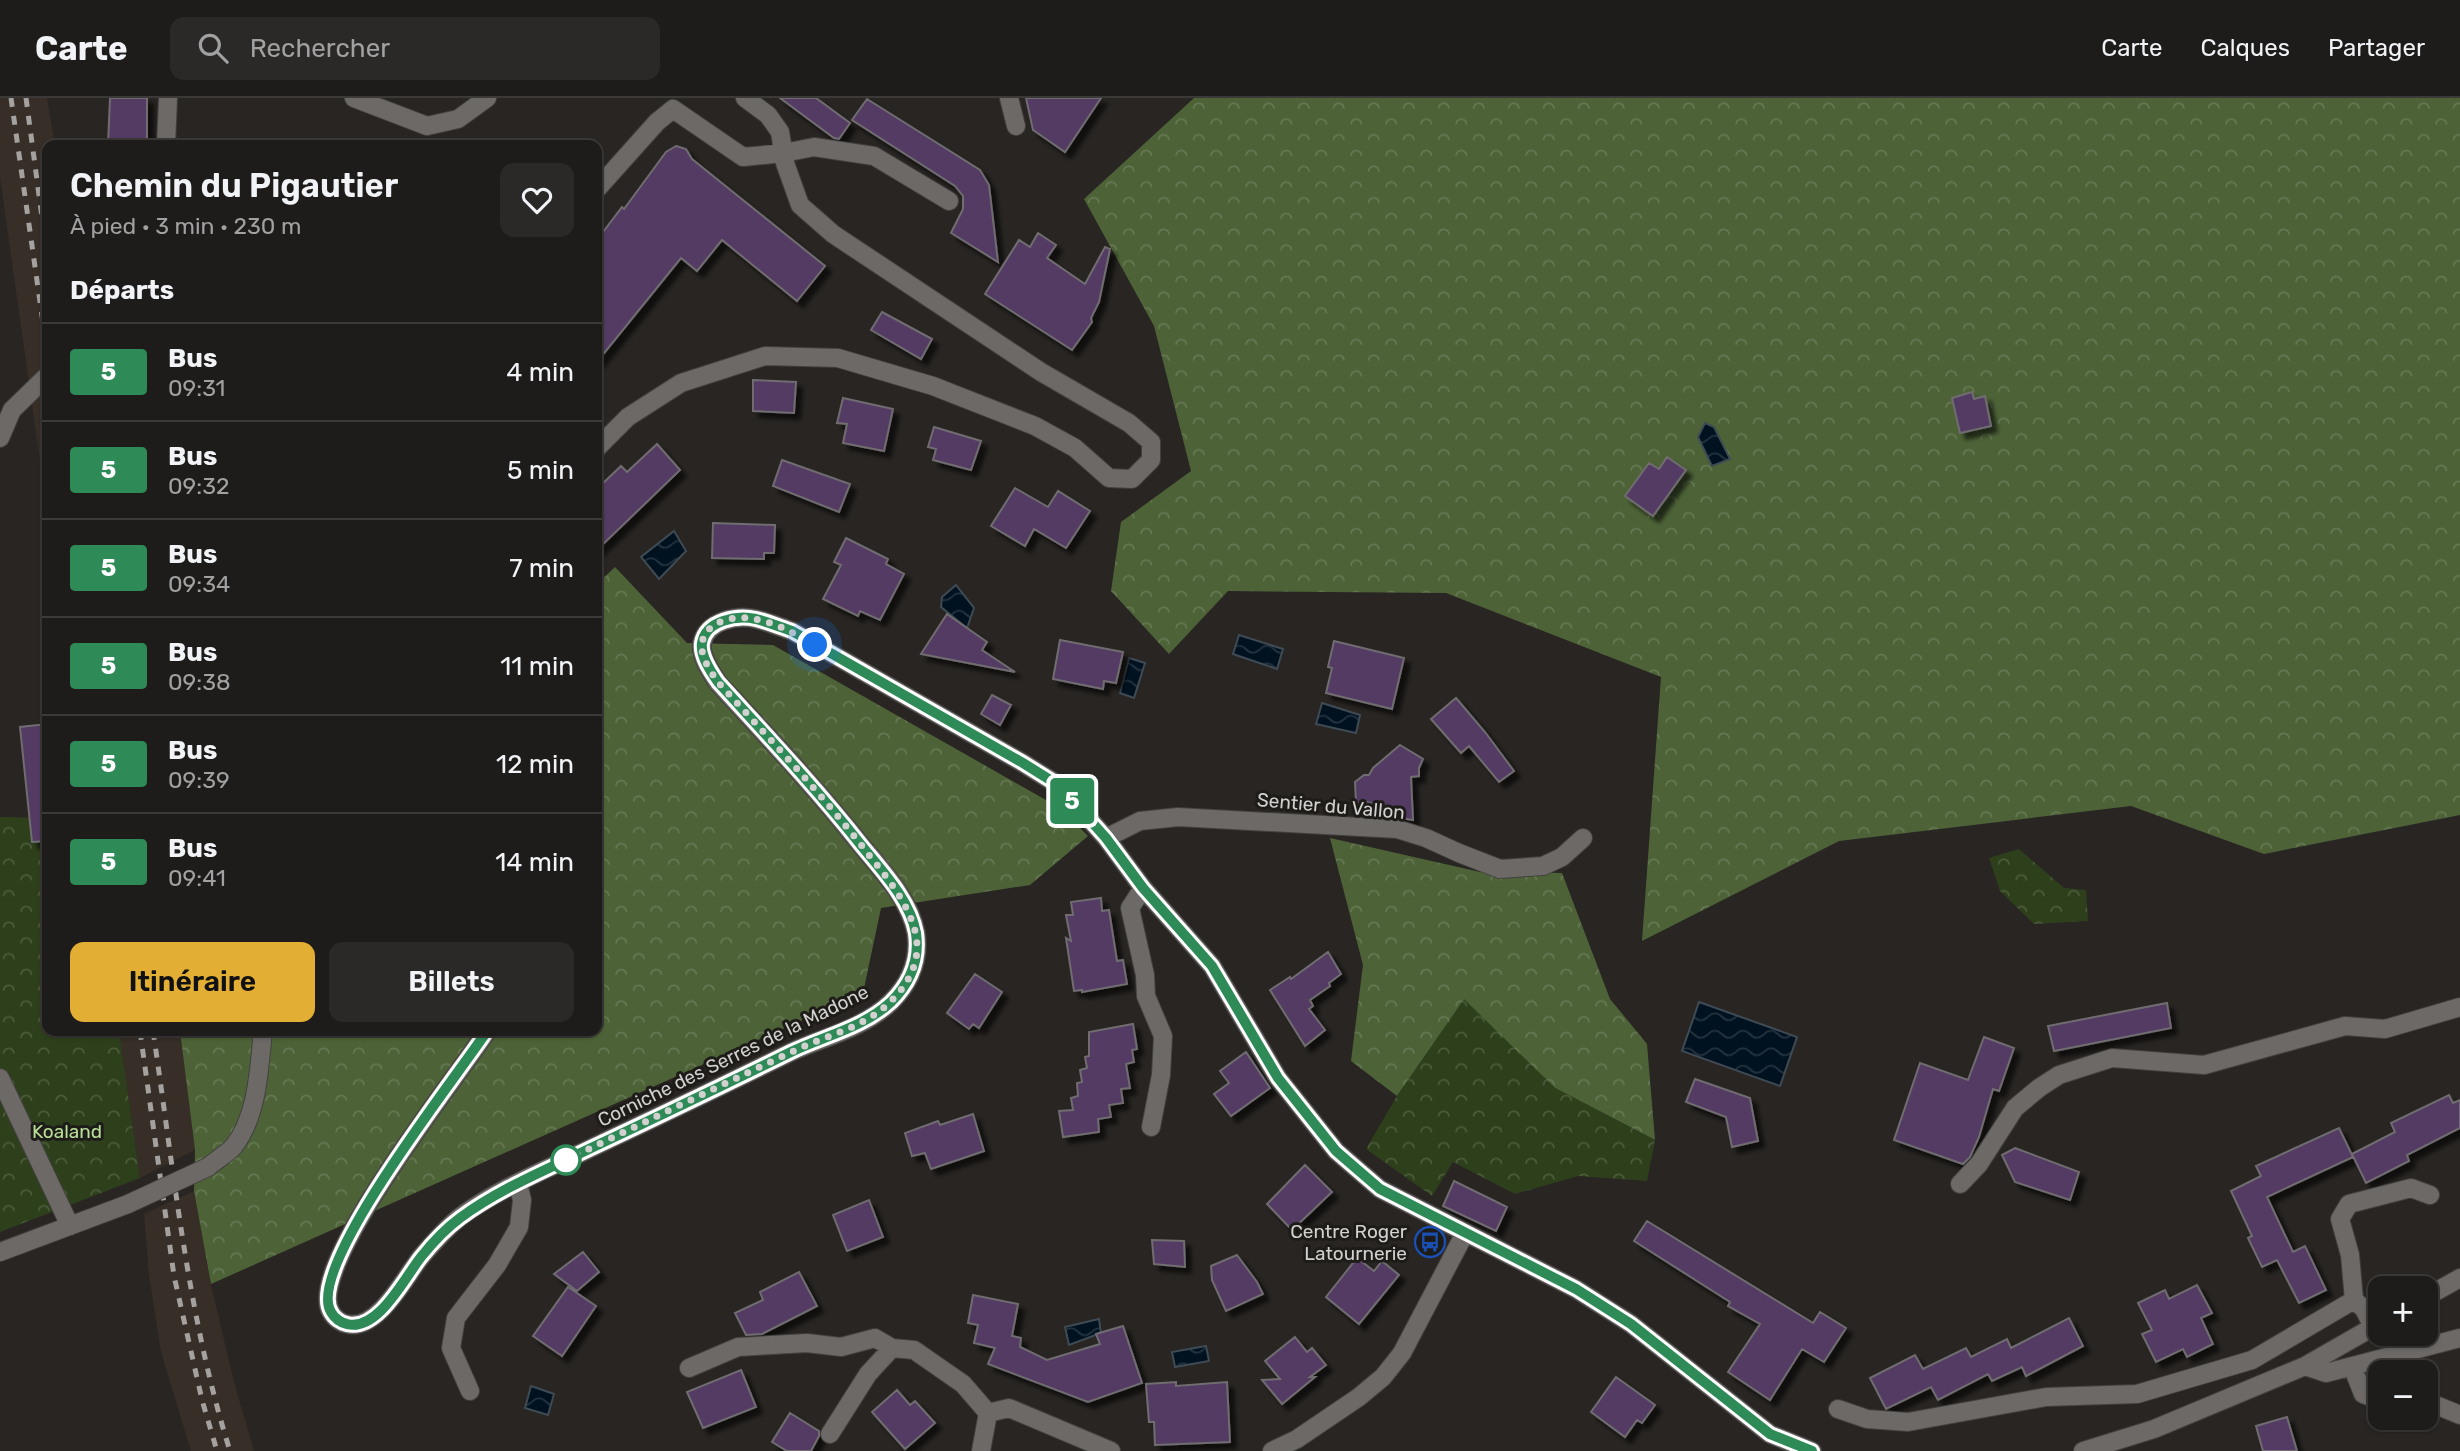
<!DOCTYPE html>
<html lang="fr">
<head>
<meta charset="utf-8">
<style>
  :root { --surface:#1e1c1a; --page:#2b2927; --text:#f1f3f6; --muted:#a1a1a2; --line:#3c3a39; --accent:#e2af34 }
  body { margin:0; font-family:Rubik,sans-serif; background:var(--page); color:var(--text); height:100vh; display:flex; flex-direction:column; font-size:26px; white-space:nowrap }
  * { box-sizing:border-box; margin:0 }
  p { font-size:23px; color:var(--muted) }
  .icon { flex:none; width:38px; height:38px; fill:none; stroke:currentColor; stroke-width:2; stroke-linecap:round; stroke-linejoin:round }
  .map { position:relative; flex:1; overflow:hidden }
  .panel { position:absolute; left:42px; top:42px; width:560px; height:896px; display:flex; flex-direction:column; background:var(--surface); border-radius:14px; box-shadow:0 2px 5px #0004,0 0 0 2px var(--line) }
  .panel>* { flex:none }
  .badge { padding:0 14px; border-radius:5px; font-size:24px; line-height:46px }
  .controls { position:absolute; left:2368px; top:1178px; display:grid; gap:14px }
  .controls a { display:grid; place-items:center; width:70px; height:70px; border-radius:14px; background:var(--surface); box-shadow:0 2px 5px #0004,0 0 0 2px var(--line); font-size:35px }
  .you { position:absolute; width:35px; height:35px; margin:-18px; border:5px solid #fff; border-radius:50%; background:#1a73e8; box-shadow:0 0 0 10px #1a73e833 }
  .map>.badge { position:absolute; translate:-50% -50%; box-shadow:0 0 0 4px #fff }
  h2 { padding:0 28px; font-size:26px; line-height:63px }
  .round { display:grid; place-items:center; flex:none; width:74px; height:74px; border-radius:14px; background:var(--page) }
  .summary { display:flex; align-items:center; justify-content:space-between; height:119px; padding:0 28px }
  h1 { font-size:33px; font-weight:600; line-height:52px }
  .button { display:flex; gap:14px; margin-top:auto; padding:14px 28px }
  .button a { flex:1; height:80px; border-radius:14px; background:var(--accent); color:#111; font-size:28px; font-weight:600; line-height:80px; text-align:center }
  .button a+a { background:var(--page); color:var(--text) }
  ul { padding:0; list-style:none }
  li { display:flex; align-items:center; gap:21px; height:98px; padding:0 28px; border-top:2px solid var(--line) }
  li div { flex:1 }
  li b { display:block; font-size:26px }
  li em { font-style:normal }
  li .badge { min-width:77px; font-weight:700; text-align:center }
  header { display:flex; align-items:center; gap:42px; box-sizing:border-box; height:98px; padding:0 35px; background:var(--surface); border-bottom:2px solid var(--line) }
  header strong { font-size:33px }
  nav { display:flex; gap:38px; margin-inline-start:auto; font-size:24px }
  .search { width:490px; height:63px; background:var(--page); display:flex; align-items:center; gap:18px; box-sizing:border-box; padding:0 24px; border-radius:14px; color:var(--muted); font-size:26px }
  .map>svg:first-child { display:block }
</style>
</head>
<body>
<header>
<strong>Carte</strong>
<div class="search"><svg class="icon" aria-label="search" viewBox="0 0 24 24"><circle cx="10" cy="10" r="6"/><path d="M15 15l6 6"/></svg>Rechercher</div>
<nav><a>Carte</a><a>Calques</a><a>Partager</a></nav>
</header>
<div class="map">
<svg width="2460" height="1353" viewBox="0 0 2460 1353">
  <defs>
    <pattern id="forest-crowns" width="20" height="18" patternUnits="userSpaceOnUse" patternTransform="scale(1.75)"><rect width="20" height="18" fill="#4d6337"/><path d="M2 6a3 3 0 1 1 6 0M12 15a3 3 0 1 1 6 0" fill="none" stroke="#667853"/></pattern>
    <pattern id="park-crowns" width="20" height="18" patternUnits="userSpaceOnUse" patternTransform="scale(1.75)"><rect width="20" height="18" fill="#2e401b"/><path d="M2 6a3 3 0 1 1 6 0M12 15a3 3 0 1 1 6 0" fill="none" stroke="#4b5b3b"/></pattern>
    <pattern id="water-waves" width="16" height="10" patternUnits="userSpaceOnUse" patternTransform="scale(1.75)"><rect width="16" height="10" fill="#001120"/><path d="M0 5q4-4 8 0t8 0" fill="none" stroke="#24333f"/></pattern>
    <filter id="shadow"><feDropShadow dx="6" dy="6" stdDeviation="2" flood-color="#0009"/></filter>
  </defs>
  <rect width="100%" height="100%" fill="#282522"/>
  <!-- built -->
  <path fill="#362e27" d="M 0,0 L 47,0 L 55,47 L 47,47 L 47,413 L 0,79 Z
    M 119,933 L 180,933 L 195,1052 L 140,1080 Z
    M 194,1093 L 211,1187 L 235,1288 L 254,1353 L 191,1353 L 161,1254 L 149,1177 L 144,1116 Z"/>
  <!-- forest -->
  <path fill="url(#forest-crowns)" d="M 1194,0 L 2460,0 L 2460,717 L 2264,756 L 2131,708 L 1839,743 L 1642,843 L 1661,579 L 1446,495 L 1228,493 L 1169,556 L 1111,493 L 1121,424 L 1191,373 L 1154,228 L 1084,101 Z
    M 615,469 L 687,545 L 773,547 L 1060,710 L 1088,738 L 1030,787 L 881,810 L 863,895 L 211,1186 L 194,1093 L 195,1052 L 180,933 L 597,933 L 597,486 Z
    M 1330,740 L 1480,774 L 1562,775 L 1610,901 L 1647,946 L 1655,1042 L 1555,990 L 1464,902 L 1397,998 L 1351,963 L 1363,867 Z"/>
  <!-- park -->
  <path fill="url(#park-crowns)" d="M 0,719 L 47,720 L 47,933 L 119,933 L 140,1080 L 0,1134 Z
    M 2019,751 L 2064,790 L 2086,792 L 2088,823 L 2034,826 L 2000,793 L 1989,760 Z
    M 1464,901 L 1555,990 L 1655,1042 L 1647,1083 L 1578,1078 L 1515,1096 L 1453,1064 L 1432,1098 L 1366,1051 L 1397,998 Z"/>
  <!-- water -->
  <path fill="url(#water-waves)" stroke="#3f4b54" stroke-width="2" d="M 1705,325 L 1714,329 L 1730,361 L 1712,368 L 1698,339 Z
    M 674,433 L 686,453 L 659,481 L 641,459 Z
    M 956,487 L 974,510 L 967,530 L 941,509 L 942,499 Z
    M 1239,537 L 1283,551 L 1277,571 L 1233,556 Z
    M 1129,560 L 1145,565 L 1134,600 L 1120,595 Z
    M 1322,605 L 1360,617 L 1356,635 L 1316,626 Z
    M 1699,904 L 1797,939 L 1780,988 L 1682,953 Z
    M 1099,1221 L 1101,1235 L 1069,1247 L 1065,1229 Z
    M 1206,1248 L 1209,1263 L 1175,1269 L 1172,1254 Z
    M 531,1288 L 554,1296 L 548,1317 L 525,1310 Z"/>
  <!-- building -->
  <path fill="#523b63" stroke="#6f6c70" stroke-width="2" filter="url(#shadow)" d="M 110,0 L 147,0 L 147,47 L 108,47 Z
    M 780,0 L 816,0 L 850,25 L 839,41 L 834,40 Z
    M 1026,0 L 1101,0 L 1065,54 L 1033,32 Z
    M 867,1 L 980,72 L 989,87 L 998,164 L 951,135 L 963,111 L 963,98 L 955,88 L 852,22 Z
    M 676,48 L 686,51 L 692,61 L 825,168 L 797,203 L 722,142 L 697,173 L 681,160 L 597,264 L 597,142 L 622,109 L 624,111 L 666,54 Z
    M 1038,135 L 1056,147 L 1047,160 L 1085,186 L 1105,149 L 1110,151 L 1099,204 L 1091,220 L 1092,224 L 1072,252 L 985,196 L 1019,142 L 1030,149 Z
    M 882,214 L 932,241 L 921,261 L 871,232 Z
    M 753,282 L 796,284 L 794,315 L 753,313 Z
    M 1972,294 L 1974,301 L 1985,298 L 1991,328 L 1960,335 L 1952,300 Z
    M 843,300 L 893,311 L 884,353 L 843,345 L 847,326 L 837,325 Z
    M 934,329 L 981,343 L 971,372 L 933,362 L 936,351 L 928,349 Z
    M 657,346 L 680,372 L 597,452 L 597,391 L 621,368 L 627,374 Z
    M 1667,359 L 1686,372 L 1653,418 L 1625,398 L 1649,365 L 1659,371 Z
    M 782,362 L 850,386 L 839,414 L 773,388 Z
    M 1015,390 L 1048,409 L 1058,393 L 1090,413 L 1066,450 L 1034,431 L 1025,448 L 991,428 Z
    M 713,425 L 775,427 L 774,455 L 764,455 L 764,461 L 712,460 Z
    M 846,440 L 888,461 L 886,466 L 904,476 L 880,522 L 860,513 L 858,518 L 823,501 L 841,467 L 834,464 Z
    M 947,516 L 987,544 L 982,552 L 1015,574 L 921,556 Z
    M 1060,542 L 1123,554 L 1116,585 L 1104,583 L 1103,591 L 1053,581 Z
    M 1334,543 L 1404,560 L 1392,611 L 1326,595 L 1332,570 L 1328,569 Z
    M 992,597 L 1011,607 L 1000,627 L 981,616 Z
    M 1456,600 L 1485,634 L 1514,673 L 1499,684 L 1469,648 L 1461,655 L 1431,621 Z
    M 47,626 L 47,743 L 32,744 L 20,629 Z
    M 1400,647 L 1423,661 L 1419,670 L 1419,678 L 1411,679 L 1413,722 L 1388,718 L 1388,710 L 1367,704 L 1356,705 L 1355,684 L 1364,677 L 1369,677 L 1373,670 Z
    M 1101,800 L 1102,813 L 1109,812 L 1117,863 L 1123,862 L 1127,886 L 1082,894 L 1082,892 L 1074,893 L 1066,840 L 1071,843 L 1066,817 L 1073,817 L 1071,804 Z
    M 1328,854 L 1341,876 L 1329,885 L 1330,888 L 1310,902 L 1313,908 L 1309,911 L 1325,932 L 1305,948 L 1270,892 L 1290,879 L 1291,881 Z
    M 975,876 L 1002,894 L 979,930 L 973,926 L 969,931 L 947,915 Z
    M 2167,905 L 2171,930 L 2054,953 L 2048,928 Z
    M 1133,926 L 1137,951 L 1132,952 L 1134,964 L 1126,966 L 1130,990 L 1121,991 L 1123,1005 L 1109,1007 L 1111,1019 L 1098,1021 L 1099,1034 L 1063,1039 L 1059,1013 L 1073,1012 L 1071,1000 L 1078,998 L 1077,985 L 1082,984 L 1080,972 L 1087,970 L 1085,959 L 1089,958 L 1089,934 Z
    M 1984,939 L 2014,950 L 1999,993 L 1993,991 L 1979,1039 L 1970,1059 L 1963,1066 L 1894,1042 L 1920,965 L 1968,982 Z
    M 1246,954 L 1270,990 L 1231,1018 L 1214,996 L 1229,985 L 1220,973 Z
    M 1695,981 L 1750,1000 L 1758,1043 L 1732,1049 L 1726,1019 L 1686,1004 Z
    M 2449,997 L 2453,1005 L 2460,1002 L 2460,1030 L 2407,1057 L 2409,1063 L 2366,1085 L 2352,1056 L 2395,1034 L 2391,1025 Z
    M 973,1016 L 984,1053 L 931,1071 L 925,1055 L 912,1058 L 905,1035 L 938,1023 L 940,1027 Z
    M 2339,1030 L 2353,1059 L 2267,1099 L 2293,1154 L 2305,1148 L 2326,1192 L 2299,1205 L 2277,1162 L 2262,1169 L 2248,1140 L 2252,1138 L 2231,1093 L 2261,1078 L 2256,1068 Z
    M 2015,1050 L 2079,1074 L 2070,1102 L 2015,1084 L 2002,1057 Z
    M 1305,1067 L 1332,1094 L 1292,1132 L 1267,1106 Z
    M 1454,1083 L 1507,1109 L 1496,1133 L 1443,1108 Z
    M 869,1102 L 883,1139 L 847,1153 L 833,1117 Z
    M 1647,1123 L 1813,1225 L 1820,1214 L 1846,1230 L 1824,1264 L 1802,1251 L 1770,1302 L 1728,1274 L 1760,1226 L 1728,1208 L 1730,1204 L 1634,1143 Z
    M 1152,1142 L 1184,1143 L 1185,1169 L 1154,1166 Z
    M 583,1154 L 599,1174 L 577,1193 L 554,1176 Z
    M 1237,1157 L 1257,1184 L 1263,1196 L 1226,1213 L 1212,1182 L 1211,1168 Z
    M 1357,1160 L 1374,1173 L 1382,1163 L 1399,1177 L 1359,1226 L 1326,1199 Z
    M 799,1174 L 817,1208 L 762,1236 L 746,1237 L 735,1215 L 763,1202 L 760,1194 Z
    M 2197,1187 L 2212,1215 L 2201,1220 L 2213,1246 L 2187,1259 L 2183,1251 L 2156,1264 L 2142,1236 L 2152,1232 L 2138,1205 L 2165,1192 L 2169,1201 Z
    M 568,1189 L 596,1208 L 562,1258 L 533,1238 Z
    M 973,1197 L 1018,1206 L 1012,1238 L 1021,1240 L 1020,1249 L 1047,1262 L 1100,1246 L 1096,1236 L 1123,1228 L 1142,1285 L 1088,1304 L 988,1266 L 995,1250 L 974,1245 L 978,1227 L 968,1225 Z
    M 2069,1220 L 2083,1248 L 2026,1278 L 2022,1269 L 1992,1283 L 1988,1276 L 1938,1302 L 1931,1289 L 1886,1311 L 1870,1280 L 1915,1257 L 1923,1271 L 1966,1250 L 1971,1259 L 2007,1241 L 2011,1250 Z
    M 1295,1239 L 1307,1254 L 1312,1250 L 1326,1267 L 1310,1279 L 1315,1279 L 1282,1306 L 1262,1282 L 1280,1281 L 1265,1263 Z
    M 741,1272 L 756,1309 L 703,1330 L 687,1294 Z
    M 1616,1279 L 1655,1307 L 1642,1325 L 1637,1322 L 1625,1339 L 1591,1314 Z
    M 1176,1284 L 1176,1288 L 1227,1284 L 1230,1344 L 1155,1347 L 1154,1324 L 1149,1324 L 1146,1286 Z
    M 897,1292 L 910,1307 L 915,1303 L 935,1325 L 905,1351 L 872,1314 Z
    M 790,1315 L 819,1333 L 819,1338 L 811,1353 L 787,1353 L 772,1344 Z
    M 2287,1319 L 2297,1353 L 2263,1353 L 2256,1328 Z"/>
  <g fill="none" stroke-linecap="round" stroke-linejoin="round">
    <!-- minor casing -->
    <g stroke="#43413f" stroke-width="20">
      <path id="minor" d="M 354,0 L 427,28 L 458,21 L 487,0
        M 1009,0 L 1016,28
        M 166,47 L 168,0
        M 597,91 L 657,24 L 673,11 L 743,59 L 784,55 L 814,49 L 874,58 L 949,103
        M 0,340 L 12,312 L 47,278
        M 597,350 L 628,319 L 681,285 L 765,258 L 838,260 L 933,288 L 1035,328 L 1075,350 L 1109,380 L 1132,381 L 1151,362 L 1151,344 L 1129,325 L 1041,274 L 833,136 L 800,107 L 785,65 L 780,34 L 768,17 L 745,0
        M 1106,740 L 1140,723 L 1178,719 L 1397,731 L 1426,740 L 1459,755 L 1500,771 L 1543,768 L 1562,759 L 1583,740
        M 1143,790 L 1130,810 L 1145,877 L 1146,898 L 1163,938 L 1161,977 L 1151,1029
        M 487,933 C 460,976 304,1170 331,1214 C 334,1220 341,1225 347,1226 C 378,1233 405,1179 421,1159 C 433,1145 445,1131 460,1119 C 499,1090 546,1072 589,1051 C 657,1019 724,987 791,954 C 824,939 864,930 891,904 C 910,885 920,863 916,835 C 910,802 882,772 861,747 C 816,690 767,638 718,585 C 711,574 700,558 702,545 C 707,522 737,517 756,521 C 768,524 780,529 792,533 L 1023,665 L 1055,685 L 1081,712 L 1106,740 L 1143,790 L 1212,868 L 1278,980 L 1336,1053 L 1380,1091 L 1576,1191 L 1631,1226 L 1770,1336 L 1812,1353
        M 0,980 L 70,1128
        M 208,1069 C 216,1062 227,1056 234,1048 C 258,1017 259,970 263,933
        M 1960,1086 L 1979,1066 L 2015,1010 L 2039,990 L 2059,977 L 2112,960 L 2204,967 L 2345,928 L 2385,931 L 2460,909
        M 0,1154 L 128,1106
        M 2426,1199 L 2460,1180
        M 2354,1202 L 2350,1157 L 2340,1121 L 2349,1106 L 2411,1090 L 2430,1097
        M 2305,1268 L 2326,1275 L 2460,1240
        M 2352,1268 L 2363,1296 L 2380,1302
        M 689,1270 L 738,1249 L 807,1245 L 841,1249 L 875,1240 L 892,1250 L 914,1252 L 963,1286 L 988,1315
        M 470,1293 L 451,1250 L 456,1220 L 497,1167 L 519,1129 L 522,1102 L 518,1085
        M 2426,1303 L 2460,1317
        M 1838,1311 L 1867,1321 L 1908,1324 L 2046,1299 L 2137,1296 L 2252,1262 L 2354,1202 L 2364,1211 L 2373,1229
        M 988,1315 L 1009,1310 L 1111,1353
        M 830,1336 L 868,1276 L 892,1250
        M 981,1353 L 988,1315
        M 1272,1353 L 1297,1341 L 1359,1299 L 1383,1279 L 1402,1255 L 1465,1135
        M 2083,1353 L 2154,1331 L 2305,1268 L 2380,1225"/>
    </g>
    <!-- minor -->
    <use href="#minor" stroke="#6c6966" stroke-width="18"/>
    <!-- rail -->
    <path stroke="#a4a19f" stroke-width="5" stroke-dasharray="9 9" stroke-linecap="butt" d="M 11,0 L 47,253
      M 26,0 L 47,157
      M 140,933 L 174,1178 L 202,1302 L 217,1353
      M 153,933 C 174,1073 187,1217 230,1353"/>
    <!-- minor-bridge casing -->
    <g stroke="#43413f" stroke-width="20" stroke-linecap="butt">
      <path id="minor-bridge" d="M 128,1106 L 208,1069"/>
    </g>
    <!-- minor-bridge -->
    <use href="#minor-bridge" stroke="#6c6966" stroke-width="18"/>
  </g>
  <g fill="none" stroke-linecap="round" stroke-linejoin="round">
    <!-- line casing -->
    <g stroke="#fff" stroke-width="16">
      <path id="line" d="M 487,933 C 459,976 304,1170 331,1214 C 334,1220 341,1225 347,1226 C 378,1234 405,1179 421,1159 C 433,1144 445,1131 460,1120 C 499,1091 546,1072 589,1051 C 657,1019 724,987 791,954 C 824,938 863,930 891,904 C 910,885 920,863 916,835 C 910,802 882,773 861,747 C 816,690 767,638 718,584 C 711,574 700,558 702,545 C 706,522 737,517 756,521 C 768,524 780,529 792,533 L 1023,665 L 1055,685 L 1081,712 L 1106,740 L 1143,790 L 1212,868 L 1278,980 L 1336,1053 L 1351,1066 L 1380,1091 L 1576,1191 L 1631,1226 L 1770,1336 L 1812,1353"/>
    </g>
    <!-- line -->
    <use href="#line" stroke="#2e8b57" stroke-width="10"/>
    <!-- walk -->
    <path stroke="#d3d1cf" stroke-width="7" stroke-dasharray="0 12.6" d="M 566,1062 C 643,1025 719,988 796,952 C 828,937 865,929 890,904 C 910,885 922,861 915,833 C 907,801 882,774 862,748 C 817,691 767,638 718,584 C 711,574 700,559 702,545 C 706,522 736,517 755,521 C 776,525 796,536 815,547"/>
  </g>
  <!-- icons -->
  <defs>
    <g id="bus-ring" transform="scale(1.575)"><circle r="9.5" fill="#1e1c19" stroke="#1a4fb4" stroke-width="1.5"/><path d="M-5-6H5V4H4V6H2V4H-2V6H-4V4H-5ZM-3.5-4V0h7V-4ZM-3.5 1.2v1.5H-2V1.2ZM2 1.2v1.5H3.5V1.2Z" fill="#1a4fb4"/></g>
  </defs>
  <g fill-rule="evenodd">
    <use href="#bus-ring" x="1430" y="1144"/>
  </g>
  <!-- markers -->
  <circle fill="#fff" stroke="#2e8b57" stroke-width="3.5" cx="566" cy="1062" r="14"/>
  <g text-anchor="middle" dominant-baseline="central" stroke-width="6" stroke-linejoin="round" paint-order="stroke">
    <!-- street labels -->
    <g font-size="19" fill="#d3d1cf" stroke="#1e1c19">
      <text transform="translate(1331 708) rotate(5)">Sentier du Vallon</text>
      <text transform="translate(733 958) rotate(-26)">Corniche des Serres de la Madone</text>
    </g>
    <!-- park labels -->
    <g font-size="19" fill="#b8de97" stroke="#1e1c19">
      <text x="67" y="1033">Koaland</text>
    </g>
    <!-- poi labels -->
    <g font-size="19" fill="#d3d1cf" stroke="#1e1c19" text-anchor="end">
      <text x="1407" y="1133">Centre Roger<tspan x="1407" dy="22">Latournerie</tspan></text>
    </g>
  </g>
</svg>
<div class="controls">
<a>+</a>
<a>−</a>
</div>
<div class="you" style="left:815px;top:547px"></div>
<b class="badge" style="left:1072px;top:703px;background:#2e8b57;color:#fff">5</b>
<section class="panel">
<div class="summary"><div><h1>Chemin du Pigautier</h1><p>À pied · 3 min · 230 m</p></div><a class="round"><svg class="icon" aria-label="heart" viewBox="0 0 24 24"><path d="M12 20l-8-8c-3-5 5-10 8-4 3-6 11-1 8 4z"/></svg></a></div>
<h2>Départs</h2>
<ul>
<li><span class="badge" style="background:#2e8b57;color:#fff">5</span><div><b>Bus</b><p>09:31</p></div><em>4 min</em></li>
<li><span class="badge" style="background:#2e8b57;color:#fff">5</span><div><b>Bus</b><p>09:32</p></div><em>5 min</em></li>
<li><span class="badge" style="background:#2e8b57;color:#fff">5</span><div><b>Bus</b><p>09:34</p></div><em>7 min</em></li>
<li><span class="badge" style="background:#2e8b57;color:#fff">5</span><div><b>Bus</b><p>09:38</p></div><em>11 min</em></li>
<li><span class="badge" style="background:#2e8b57;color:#fff">5</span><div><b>Bus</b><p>09:39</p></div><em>12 min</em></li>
<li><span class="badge" style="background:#2e8b57;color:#fff">5</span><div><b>Bus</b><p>09:41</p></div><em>14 min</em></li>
</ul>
<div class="button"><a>Itinéraire</a><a>Billets</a></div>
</section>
</div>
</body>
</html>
